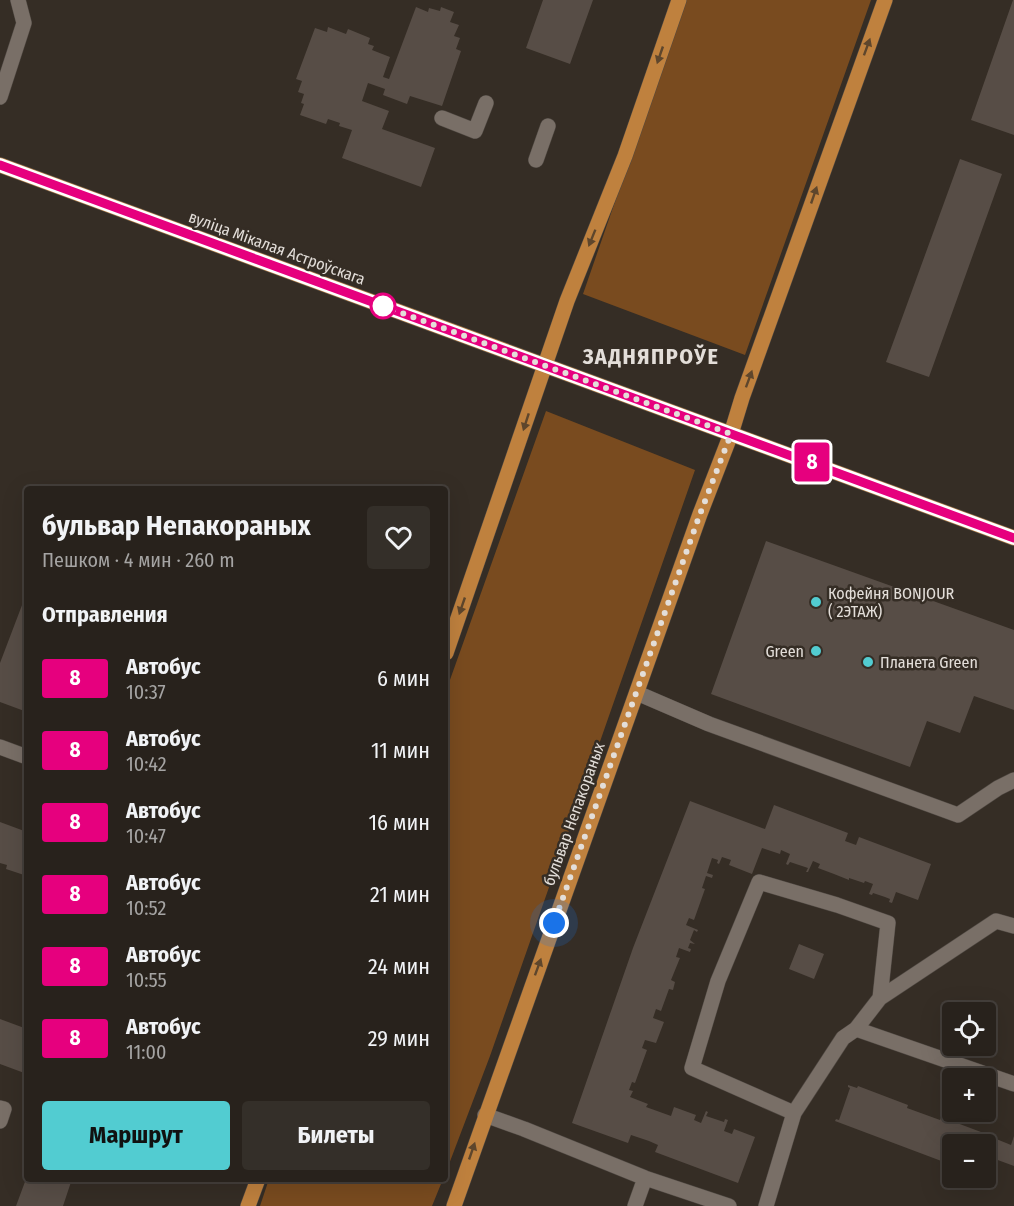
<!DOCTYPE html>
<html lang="ru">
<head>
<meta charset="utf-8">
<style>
  :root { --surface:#28221c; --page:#342f29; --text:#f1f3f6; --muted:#a5a4a3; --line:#443f3b; --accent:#52ccd1 }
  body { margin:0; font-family:"Fira Sans Condensed",sans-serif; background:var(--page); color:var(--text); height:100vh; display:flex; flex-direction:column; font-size:22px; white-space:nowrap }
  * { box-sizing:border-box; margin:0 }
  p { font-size:20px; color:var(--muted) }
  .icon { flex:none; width:33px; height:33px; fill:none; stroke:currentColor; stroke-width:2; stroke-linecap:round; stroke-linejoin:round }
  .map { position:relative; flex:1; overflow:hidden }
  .sheet { position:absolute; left:24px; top:486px; width:424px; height:696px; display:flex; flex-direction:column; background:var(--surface); border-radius:6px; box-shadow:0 6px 24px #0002,0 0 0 2px var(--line) }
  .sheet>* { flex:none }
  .badge { padding:0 12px; border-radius:4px; font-size:21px; line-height:39px }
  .controls { position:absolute; left:942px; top:1002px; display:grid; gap:12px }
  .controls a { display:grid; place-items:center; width:54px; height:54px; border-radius:6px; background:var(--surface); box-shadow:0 6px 24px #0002,0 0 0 2px var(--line); font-size:30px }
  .you { position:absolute; width:30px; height:30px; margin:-15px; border:4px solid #fff; border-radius:50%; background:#1a73e8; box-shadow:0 0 0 9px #1a73e833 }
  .map>.badge { position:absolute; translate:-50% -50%; box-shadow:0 0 0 3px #fff }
  h2 { padding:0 18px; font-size:22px; line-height:54px }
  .round { display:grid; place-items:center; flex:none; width:63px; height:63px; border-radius:6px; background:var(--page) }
  .head { display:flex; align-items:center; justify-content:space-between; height:102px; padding:0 18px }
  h1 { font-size:28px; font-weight:700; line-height:45px }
  .action { display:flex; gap:12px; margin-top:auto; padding:12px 18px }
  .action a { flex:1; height:69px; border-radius:6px; background:var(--accent); color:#111; font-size:24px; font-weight:700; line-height:69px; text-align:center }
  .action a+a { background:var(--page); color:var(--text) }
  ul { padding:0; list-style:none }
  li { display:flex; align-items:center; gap:18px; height:72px; padding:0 18px }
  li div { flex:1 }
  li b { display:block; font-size:22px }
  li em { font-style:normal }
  li .badge { min-width:66px; font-weight:700; text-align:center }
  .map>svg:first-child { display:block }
</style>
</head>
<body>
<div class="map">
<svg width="1014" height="1206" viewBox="0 0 1014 1206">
  <rect width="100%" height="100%" fill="#352d25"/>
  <!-- green -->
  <path fill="#794b1f" d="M 685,0 L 871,0 L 745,355 L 583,294 Z
    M 546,411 L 695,470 L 490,1056 L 446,1172 L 446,691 Z
    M 269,1179 L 443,1179 L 432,1206 L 260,1206 Z"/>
  <!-- building -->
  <path fill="#574d46" d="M 543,0 L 593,0 L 570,64 L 526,48 Z
    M 1013,0 L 1014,0 L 1014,135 L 971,120 Z
    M 416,7 L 428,12 L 429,8 L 440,11 L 441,7 L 454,12 L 450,22 L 459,25 L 454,36 L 460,38 L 456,49 L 461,51 L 442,106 L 410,96 L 407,104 L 383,95 L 385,89 L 368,83 L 362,101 L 389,111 L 382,129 L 435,148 L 421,187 L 342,158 L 352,130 L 339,126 L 340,123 L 328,119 L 326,124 L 300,115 L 304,104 L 301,103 L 304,94 L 298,92 L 302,81 L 296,79 L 315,28 L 327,32 L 328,27 L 346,34 L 348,29 L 370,38 L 368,44 L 374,46 L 372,50 L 390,57 L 383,77 L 389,79 Z
    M 960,159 L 1002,174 L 929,377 L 886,362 Z
    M 766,541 L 1014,630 L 1014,710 L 974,696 L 960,733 L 927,721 L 910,767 L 711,694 Z
    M 27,592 L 27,712 L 0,702 L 0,663 Z
    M 690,801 L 765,829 L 774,805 L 848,833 L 845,841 L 856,845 L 859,837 L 931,864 L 918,900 L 896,892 L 892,903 L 889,902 L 890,899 L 885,897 L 873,893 L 872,895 L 869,894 L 873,884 L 865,881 L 864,883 L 849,878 L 849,880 L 834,874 L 818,868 L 820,864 L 813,861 L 808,872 L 806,872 L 808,868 L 790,862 L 788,865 L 786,864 L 790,854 L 781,850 L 780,854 L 762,848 L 752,874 L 729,865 L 731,860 L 722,857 L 719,864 L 717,863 L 718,860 L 712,858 L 707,873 L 713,875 L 712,878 L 706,876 L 702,888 L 705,889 L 694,920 L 689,918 L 686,925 L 698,930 L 697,932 L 694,930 L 690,940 L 695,944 L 690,943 L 688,948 L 691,949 L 690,952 L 679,948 L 676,957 L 680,958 L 671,980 L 675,982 L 673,990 L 669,989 L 661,1011 L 656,1009 L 653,1018 L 664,1022 L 656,1043 L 645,1040 L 642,1048 L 647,1050 L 635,1083 L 632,1082 L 629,1090 L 633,1091 L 630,1097 L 648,1104 L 646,1107 L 671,1116 L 674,1107 L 696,1115 L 694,1120 L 701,1123 L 706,1111 L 708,1112 L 706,1116 L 724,1122 L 725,1119 L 728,1120 L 724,1131 L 732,1134 L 734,1129 L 755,1137 L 738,1183 L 655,1152 L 658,1145 L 649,1141 L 631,1135 L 628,1143 L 572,1123 L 633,948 Z
    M 0,822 L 27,832 L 27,876 L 6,869 L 7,865 L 0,863 Z
    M 799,944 L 824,954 L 814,979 L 789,969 Z
    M 0,1019 L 27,1029 L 27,1074 L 0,1064 Z
    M 848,1085 L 857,1088 L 858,1086 L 908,1105 L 907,1108 L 940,1120 L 941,1117 L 989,1135 L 989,1136 L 1011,1145 L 1014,1136 L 1014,1166 L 995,1159 L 988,1176 L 986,1175 L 986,1144 L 952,1144 L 952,1165 L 835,1121 L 836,1119 L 839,1120 L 850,1088 L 848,1087 Z
    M 26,1179 L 72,1179 L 63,1206 L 16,1206 Z"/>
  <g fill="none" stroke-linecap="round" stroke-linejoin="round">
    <!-- minor casing -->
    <g stroke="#504943" stroke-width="16">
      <path id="minor" d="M 0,97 L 24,23 L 18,0
        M 442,118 L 475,131 L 486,103
        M 536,160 L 548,126
        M 637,693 L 709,724 L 958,815 L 998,788 L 1014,780
        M 0,747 L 27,757
        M 856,1029 L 1014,1084
        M 0,1108 L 4,1109 L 0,1121
        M 794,1113 L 692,1068 L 718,981 L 759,882 L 837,905 L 888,923 L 880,998
        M 485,1115 L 524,1129 L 645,1178 L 729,1206
        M 635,1206 L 645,1178
        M 766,1206 L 794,1113 L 843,1038 L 856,1029 L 880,998 L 996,921 L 1014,926"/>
    </g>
    <!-- major casing -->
    <g stroke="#504943" stroke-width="16">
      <path id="major" d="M 0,165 L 1014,538
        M 446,653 L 567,301 L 625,156 L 679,0
        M 248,1206 L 258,1179
        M 454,1206 L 700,514 L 731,434 L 742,398 L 885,0"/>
    </g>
    <!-- minor -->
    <use href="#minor" stroke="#796f67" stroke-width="15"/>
    <!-- major -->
    <use href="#major" stroke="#bf813e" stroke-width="15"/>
  </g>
  <!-- one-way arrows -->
  <defs><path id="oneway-solid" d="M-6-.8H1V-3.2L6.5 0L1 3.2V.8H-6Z" transform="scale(1.5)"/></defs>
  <g fill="#5e462c">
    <use href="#oneway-solid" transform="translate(867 47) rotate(-70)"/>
    <use href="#oneway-solid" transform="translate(660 55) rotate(109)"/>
    <use href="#oneway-solid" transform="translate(814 195) rotate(-71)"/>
    <use href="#oneway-solid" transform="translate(592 238) rotate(112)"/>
    <use href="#oneway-solid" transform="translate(749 379) rotate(-70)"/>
    <use href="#oneway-solid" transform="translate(526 422) rotate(108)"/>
    <use href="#oneway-solid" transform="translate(462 606) rotate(109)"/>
    <use href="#oneway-solid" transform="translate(538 967) rotate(-70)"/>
    <use href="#oneway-solid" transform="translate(472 1151) rotate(-71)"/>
  </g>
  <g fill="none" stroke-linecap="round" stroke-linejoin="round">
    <!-- line casing -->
    <g stroke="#fff" stroke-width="14">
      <path id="line" d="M 0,165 L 1014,538"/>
    </g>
    <!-- line -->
    <use href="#line" stroke="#e6007e" stroke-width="9"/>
    <!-- walk -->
    <path stroke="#e3ded9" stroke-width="6" stroke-dasharray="0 10.8" d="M 383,306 L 731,434 L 700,514 L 554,923"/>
  </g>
  <!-- markers -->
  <circle fill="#fff" stroke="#e6007e" stroke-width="3" cx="383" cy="306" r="12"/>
  <g fill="#52ccd1" stroke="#352d25" stroke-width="2">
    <circle cx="816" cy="602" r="6"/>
    <circle cx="816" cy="651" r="6"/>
    <circle cx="868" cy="662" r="6"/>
  </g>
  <g text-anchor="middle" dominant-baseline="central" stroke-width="5" stroke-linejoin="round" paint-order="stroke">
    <!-- street labels -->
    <g font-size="16" fill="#e3ded9" stroke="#352d25">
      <text transform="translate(277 248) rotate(20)">вуліца Мікалая Астроўскага</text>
      <text transform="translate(574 814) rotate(-70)">бульвар Непакораных</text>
    </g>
    <!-- poi labels -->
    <g font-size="16" fill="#e3ded9" stroke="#352d25" text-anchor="start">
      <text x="828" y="593">Кофейня BONJOUR<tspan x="828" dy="18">( 2ЭТАЖ)</tspan></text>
      <text x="804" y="651" text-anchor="end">Green</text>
      <text x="880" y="662">Планета Green</text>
    </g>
    <!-- district labels -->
    <g font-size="22" font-weight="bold" letter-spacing="1.5" fill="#e3ded9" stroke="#352d25">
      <text x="651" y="356">ЗАДНЯПРОЎЕ</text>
    </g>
  </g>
</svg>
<div class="controls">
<a><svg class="icon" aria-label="locate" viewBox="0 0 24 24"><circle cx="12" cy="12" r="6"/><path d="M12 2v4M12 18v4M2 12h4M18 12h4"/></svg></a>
<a>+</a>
<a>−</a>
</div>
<div class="you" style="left:554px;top:923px"></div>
<b class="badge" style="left:812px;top:462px;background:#e6007e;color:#fff">8</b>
<section class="sheet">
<div class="head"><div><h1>бульвар Непакораных</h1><p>Пешком · 4 мин · 260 m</p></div><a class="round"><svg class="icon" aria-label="heart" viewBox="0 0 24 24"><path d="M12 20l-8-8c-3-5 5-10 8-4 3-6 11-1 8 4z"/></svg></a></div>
<h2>Отправления</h2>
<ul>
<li><span class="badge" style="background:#e6007e;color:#fff">8</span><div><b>Автобус</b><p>10:37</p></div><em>6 мин</em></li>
<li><span class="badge" style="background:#e6007e;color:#fff">8</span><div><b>Автобус</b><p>10:42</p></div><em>11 мин</em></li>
<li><span class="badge" style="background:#e6007e;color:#fff">8</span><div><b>Автобус</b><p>10:47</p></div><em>16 мин</em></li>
<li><span class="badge" style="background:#e6007e;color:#fff">8</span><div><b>Автобус</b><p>10:52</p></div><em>21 мин</em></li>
<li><span class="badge" style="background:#e6007e;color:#fff">8</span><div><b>Автобус</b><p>10:55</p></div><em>24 мин</em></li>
<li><span class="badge" style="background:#e6007e;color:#fff">8</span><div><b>Автобус</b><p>11:00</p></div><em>29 мин</em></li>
</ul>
<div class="action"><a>Маршрут</a><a>Билеты</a></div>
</section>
</div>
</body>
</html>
